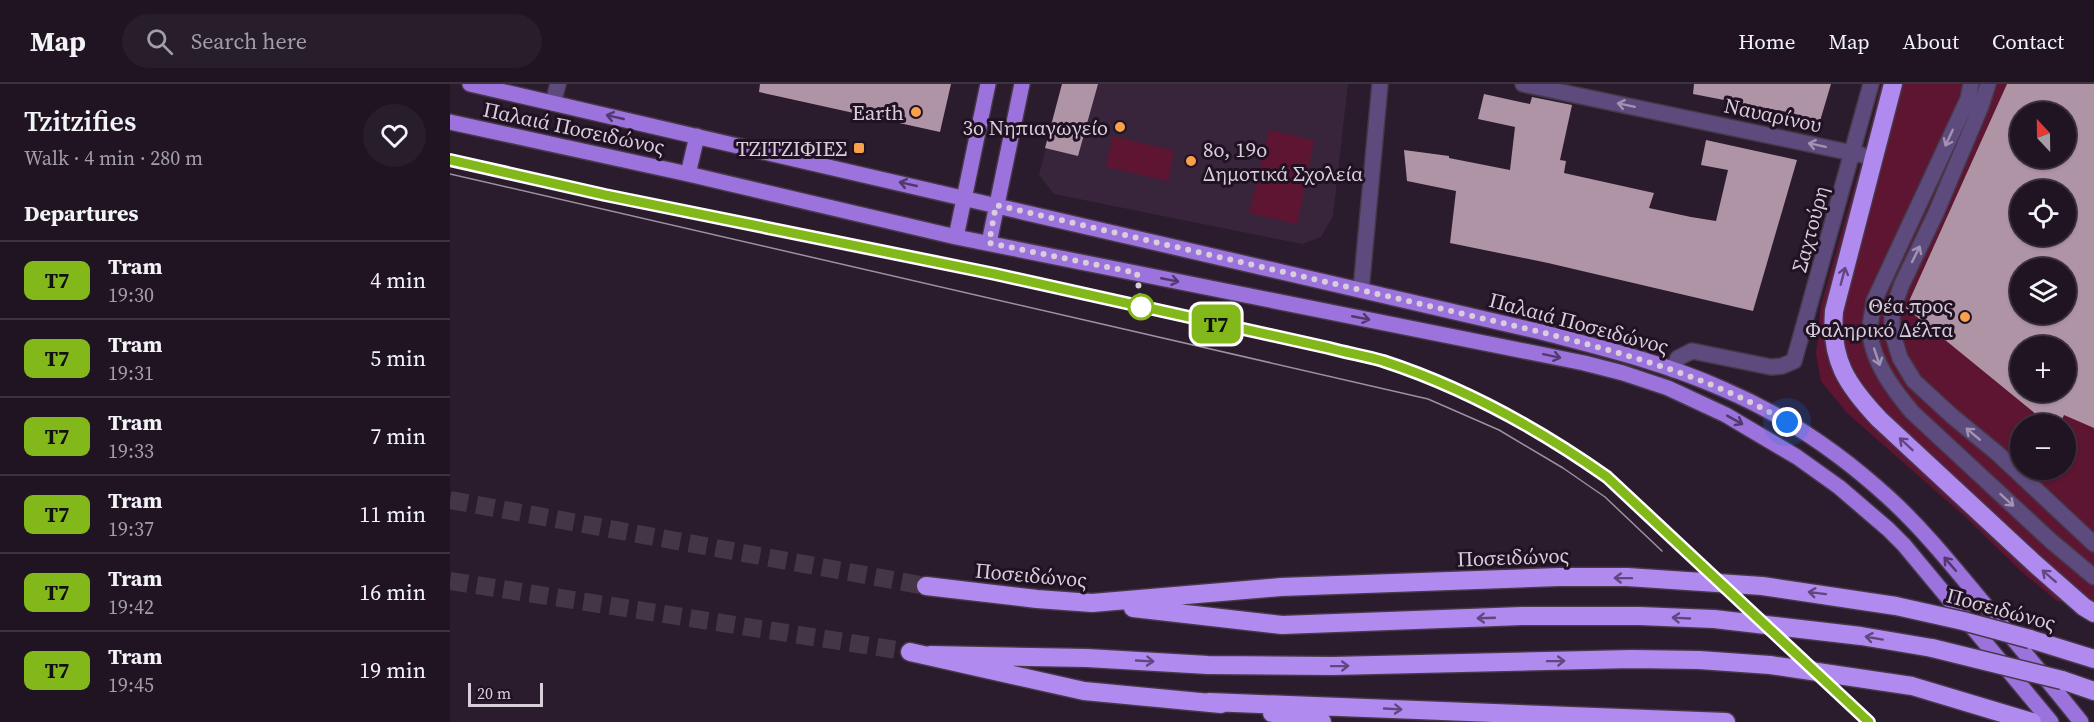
<!DOCTYPE html>
<html lang="en">
<head>
<meta charset="utf-8">
<style>
  :root { --surface:#201422; --page:#281d2a; --text:#f1f3f6; --muted:#a29ea5; --line:#3d3340 }
  body { margin:0; font-family:"Source Serif 4",serif; background:var(--page); color:var(--text); height:100vh; display:flex; flex-direction:column; font-size:22px; white-space:nowrap }
  * { box-sizing:border-box; margin:0 }
  p { font-size:20px; color:var(--muted) }
  .icon { flex:none; width:33px; height:33px; fill:none; stroke:currentColor; stroke-width:2; stroke-linecap:round; stroke-linejoin:round }
  .map { position:relative; flex:1; overflow:hidden }
  .drawer { display:flex; flex-direction:column; background:var(--surface); width:450px }
  .drawer>* { flex:none }
  .badge { padding:0 12px; border-radius:9px; font-size:21px; line-height:39px }
  .needle { width:39px; rotate:338deg }
  .buttons { position:absolute; left:1560px; top:18px; display:grid; gap:12px }
  .buttons a { display:grid; place-items:center; width:66px; height:66px; border-radius:50%; background:var(--surface); box-shadow:0 2px 4px #0004,0 0 0 2px var(--line); font-size:30px }
  .scale { position:absolute; left:18px; bottom:15px; width:75px; box-sizing:border-box; padding-left:6px; border:3px solid #d8ceda; border-top:0; font-size:16px; line-height:21px; white-space:nowrap; color:#d8ceda; -webkit-text-stroke:4px #201123; paint-order:stroke }
  .you { position:absolute; width:30px; height:30px; margin:-15px; border:4px solid #fff; border-radius:50%; background:#1a73e8; box-shadow:0 0 0 9px #1a73e833 }
  .map>.badge { position:absolute; translate:-50% -50%; box-shadow:0 0 0 3px #fff }
  h2 { padding:0 24px; font-size:22px; line-height:54px }
  .round { display:grid; place-items:center; flex:none; width:63px; height:63px; border-radius:32px; background:var(--page) }
  .head { display:flex; align-items:center; justify-content:space-between; height:102px; padding:0 24px }
  h1 { font-size:28px; font-weight:600; line-height:45px }
  ul { padding:0; list-style:none }
  li { display:flex; align-items:center; gap:18px; height:78px; padding:0 24px; border-top:2px solid var(--line) }
  li div { flex:1 }
  li b { display:block; font-size:22px }
  li em { font-style:normal }
  li .badge { min-width:66px; font-weight:700; text-align:center }
  header { display:flex; align-items:center; gap:36px; box-sizing:border-box; height:84px; padding:0 30px; background:var(--surface); border-bottom:2px solid var(--line) }
  header strong { font-size:28px }
  nav { display:flex; gap:33px; margin-inline-start:auto; font-size:21px }
  .search { width:420px; height:54px; background:var(--page); display:flex; align-items:center; gap:15px; box-sizing:border-box; padding:0 21px; border-radius:33px; color:var(--muted); font-size:22px }
  main { display:flex; flex:1; min-height:0 }
  .map>svg:first-child { display:block }
</style>
</head>
<body>
<header>
<strong>Map</strong>
<div class="search"><svg class="icon" aria-label="search" viewBox="0 0 24 24"><circle cx="10" cy="10" r="6"/><path d="M15 15l6 6"/></svg>Search here</div>
<nav><a>Home</a><a>Map</a><a>About</a><a>Contact</a></nav>
</header>
<main>
<section class="drawer">
<div class="head"><div><h1>Tzitzifies</h1><p>Walk · 4 min · 280 m</p></div><a class="round"><svg class="icon" aria-label="heart" viewBox="0 0 24 24"><path d="M12 20l-8-8c-3-5 5-10 8-4 3-6 11-1 8 4z"/></svg></a></div>
<h2>Departures</h2>
<ul>
<li><span class="badge" style="background:#83b81a;color:#111">Τ7</span><div><b>Tram</b><p>19:30</p></div><em>4 min</em></li>
<li><span class="badge" style="background:#83b81a;color:#111">Τ7</span><div><b>Tram</b><p>19:31</p></div><em>5 min</em></li>
<li><span class="badge" style="background:#83b81a;color:#111">Τ7</span><div><b>Tram</b><p>19:33</p></div><em>7 min</em></li>
<li><span class="badge" style="background:#83b81a;color:#111">Τ7</span><div><b>Tram</b><p>19:37</p></div><em>11 min</em></li>
<li><span class="badge" style="background:#83b81a;color:#111">Τ7</span><div><b>Tram</b><p>19:42</p></div><em>16 min</em></li>
<li><span class="badge" style="background:#83b81a;color:#111">Τ7</span><div><b>Tram</b><p>19:45</p></div><em>19 min</em></li>
</ul>
</section>
<div class="map">
<svg width="1644" height="638" viewBox="0 0 1644 638">
  <rect width="100%" height="100%" fill="#2a1b2d"/>
  <!-- built -->
  <path fill="#38253c" d="M 612,0 L 898,0 L 883,132 L 871,153 L 852,160 L 604,110 L 589,91 Z"/>
  <!-- green -->
  <path fill="#5e1532" fill-rule="evenodd" d="M 1431,0 L 1644,0 L 1644,525 L 1607,517 L 1572,488 L 1512,430 L 1396,328 L 1371,297 L 1366,270 L 1371,221 L 1416,61 ZM 1570,28 L 1616,28 L 1616,74 L 1570,74 ZM 1570,106 L 1616,106 L 1616,152 L 1570,152 ZM 1570,184 L 1616,184 L 1616,230 L 1570,230 ZM 1570,262 L 1616,262 L 1616,308 L 1570,308 ZM 1570,340 L 1616,340 L 1616,386 L 1570,386 Z
    M 819,46 L 864,56 L 847,140 L 799,129 Z
    M 663,52 L 724,67 L 718,97 L 656,83 Z"/>
  <!-- building -->
  <path fill="#af94a5" fill-rule="evenodd" d="M 310,0 L 501,0 L 490,48 L 309,8 Z
    M 612,0 L 648,0 L 628,72 L 595,64 Z
    M 1244,0 L 1381,0 L 1370,37 L 1342,29 L 1243,10 Z
    M 1557,0 L 1644,0 L 1644,344 L 1614,331 L 1610,340 L 1598,340 L 1456,224 ZM 1570,28 L 1616,28 L 1616,74 L 1570,74 ZM 1570,106 L 1616,106 L 1616,152 L 1570,152 ZM 1570,184 L 1616,184 L 1616,230 L 1570,230 ZM 1570,262 L 1616,262 L 1616,308 L 1570,308 Z
    M 1034,10 L 1080,20 L 1082,13 L 1122,21 L 1110,76 L 1116,77 L 1114,89 L 1204,109 L 1199,124 L 1241,133 L 1266,137 L 1278,86 L 1251,81 L 1256,56 L 1347,76 L 1303,227 L 1098,179 L 1000,159 L 1006,107 L 957,97 L 954,66 L 999,72 L 999,74 L 1060,86 L 1065,43 L 1028,35 Z"/>
  <g fill="none" stroke-linecap="round" stroke-linejoin="round">
    <!-- highway-tunnel -->
    <path stroke="#443647" stroke-width="18" stroke-dasharray="18 9" stroke-linecap="butt" d="M 0,416 L 476,502
      M 0,497 L 460,568"/>
    <!-- minor casing -->
    <g stroke="#463849" stroke-width="18">
      <path id="minor" d="M 1073,0 L 1412,71
        M 1521,0 L 1518,15 L 1424,217 C 1423,228 1419,240 1420,250 C 1424,280 1443,305 1462,328 L 1601,457 L 1644,493
        M 1538,0 L 1531,22 L 1486,129 L 1452,200 L 1442,227 L 1442,248 L 1450,274 L 1464,297 L 1502,332 L 1547,369 L 1644,460
        M 103,19 L 108,0
        M 911,206 L 930,0
        M 1223,286 L 1228,274 L 1242,267 L 1321,283 L 1332,282 L 1344,277 L 1421,0"/>
    </g>
    <!-- major casing -->
    <g stroke="#463849" stroke-width="18">
      <path id="major" d="M 20,0 L 1091,248 C 1152,264 1215,279 1273,305 C 1334,331 1390,369 1439,414 C 1475,447 1505,485 1536,522 C 1568,561 1600,599 1631,638
        M 0,38 L 238,90 L 506,153 L 1134,279 L 1173,289 L 1218,304 L 1276,331 L 1347,373 L 1389,403 L 1438,445 L 1454,461 L 1601,638
        M 238,90 L 247,52
        M 506,153 L 538,0
        M 539,159 L 572,0"/>
    </g>
    <!-- highway casing -->
    <g stroke="#463849" stroke-width="21">
      <path id="highway" d="M 1443,0 L 1384,227 C 1380,276 1397,301 1429,335 L 1584,479 L 1634,523 L 1644,529
        M 476,502 L 587,515 L 642,519 L 831,503 L 1109,493 L 1177,493 L 1312,502 L 1446,522
        M 683,524 L 832,541 L 1072,532 L 1189,532 L 1264,535 L 1411,552 L 1482,564
        M 1580,555 L 1644,575
        M 460,568 L 634,607 L 771,620
        M 480,571 L 637,574 L 758,581 L 882,582 L 1182,575 L 1249,576 L 1320,581 L 1462,602 L 1582,638
        M 1612,596 L 1644,607
        M 759,618 L 1276,638
        M 822,629 L 872,638"/>
    </g>
    <!-- minor -->
    <use href="#minor" stroke="#5e4b7e" stroke-width="15"/>
    <!-- major -->
    <use href="#major" stroke="#9c73dc" stroke-width="15"/>
    <!-- highway -->
    <use href="#highway" stroke="#b08aef" stroke-width="18"/>
    <!-- tram -->
    <path stroke="#9d919f" stroke-width="1.5" d="M 0,76 L 155,111 L 545,191 L 932,277 L 988,298 L 1052,328 L 1115,364 L 1157,393 L 1239,468
      M 0,90 L 978,315 L 1049,346 L 1113,384 L 1155,413 L 1212,467"/>
    <!-- highway-bridge casing -->
    <g stroke="#463849" stroke-width="21" stroke-linecap="butt">
      <path id="highway-bridge" d="M 1446,522 L 1513,537 L 1580,555
        M 1482,564 L 1612,596"/>
    </g>
    <!-- highway-bridge -->
    <use href="#highway-bridge" stroke="#b08aef" stroke-width="18"/>
  </g>
  <!-- one-way arrows -->
  <defs><path id="oneway-shaft" d="M-6 0H5M1.5-3L5.5 0L1.5 3" fill="none" stroke-width="1.6" stroke-linecap="round" stroke-linejoin="round" transform="scale(1.5)"/></defs>
  <g stroke="#a193b1">
    <use href="#oneway-shaft" transform="translate(1176 21) rotate(-168)"/>
    <use href="#oneway-shaft" transform="translate(1499 54) rotate(115)"/>
    <use href="#oneway-shaft" transform="translate(1367 61) rotate(-168)"/>
    <use href="#oneway-shaft" transform="translate(1466 170) rotate(-64)"/>
    <use href="#oneway-shaft" transform="translate(1427 273) rotate(71)"/>
    <use href="#oneway-shaft" transform="translate(1523 350) rotate(-140)"/>
    <use href="#oneway-shaft" transform="translate(1557 416) rotate(42)"/>
  </g>
  <g stroke="#52386d">
    <use href="#oneway-shaft" transform="translate(165 33) rotate(-167)"/>
    <use href="#oneway-shaft" transform="translate(458 100) rotate(-167)"/>
    <use href="#oneway-shaft" transform="translate(720 196) rotate(11)"/>
    <use href="#oneway-shaft" transform="translate(911 234) rotate(11)"/>
    <use href="#oneway-shaft" transform="translate(1102 272) rotate(12)"/>
    <use href="#oneway-shaft" transform="translate(1285 336) rotate(29)"/>
    <use href="#oneway-shaft" transform="translate(1500 480) rotate(-131)"/>
  </g>
  <g stroke="#61477f">
    <use href="#oneway-shaft" transform="translate(1393 192) rotate(-75)"/>
    <use href="#oneway-shaft" transform="translate(1456 360) rotate(-137)"/>
    <use href="#oneway-shaft" transform="translate(1599 492) rotate(-139)"/>
    <use href="#oneway-shaft" transform="translate(1173 494) rotate(-179)"/>
    <use href="#oneway-shaft" transform="translate(1367 509) rotate(-173)"/>
    <use href="#oneway-shaft" transform="translate(1036 534) rotate(178)"/>
    <use href="#oneway-shaft" transform="translate(1231 534) rotate(-177)"/>
    <use href="#oneway-shaft" transform="translate(1424 554) rotate(-170)"/>
    <use href="#oneway-shaft" transform="translate(695 577) rotate(3)"/>
    <use href="#oneway-shaft" transform="translate(1106 577) rotate(-1)"/>
    <use href="#oneway-shaft" transform="translate(890 582) rotate(-1)"/>
    <use href="#oneway-shaft" transform="translate(943 625) rotate(3)"/>
  </g>
  <g fill="none" stroke-linecap="round" stroke-linejoin="round">
    <!-- line casing -->
    <g stroke="#fff" stroke-width="14">
      <path id="line" d="M 0,76 L 155,111 L 545,190 L 879,264 C 897,269 916,272 933,277 C 1013,303 1089,345 1157,393 L 1419,638"/>
    </g>
    <!-- line -->
    <use href="#line" stroke="#83b81a" stroke-width="9"/>
    <!-- walk -->
    <path stroke="#d8ceda" stroke-width="6" stroke-dasharray="0 10.8" d="M 691,223 L 687,189 L 539,159 L 546,121 L 1091,248 C 1176,270 1261,293 1337,338"/>
  </g>
  <!-- markers -->
  <g fill="#f8a04b" stroke="#201123" stroke-width="2">
    <circle cx="466" cy="28" r="6"/>
    <circle cx="670" cy="43" r="6"/>
    <rect x="403" y="58" width="12" height="12" rx="3"/>
    <circle cx="741" cy="77" r="6"/>
    <circle cx="1515" cy="233" r="6"/>
  </g>
  <circle fill="#fff" stroke="#83b81a" stroke-width="3" cx="691" cy="223" r="12"/>
  <g text-anchor="middle" dominant-baseline="central" stroke-width="6" stroke-linejoin="round" paint-order="stroke">
    <!-- poi labels -->
    <g font-size="21" fill="#d8ceda" stroke="#201123" text-anchor="end">
      <text x="454" y="28">Earth</text>
      <text x="658" y="43">3ο Νηπιαγωγείο</text>
      <text x="397" y="64">ΤΖΙΤΖΙΦΙΕΣ</text>
      <text x="753" y="65" text-anchor="start">8ο, 19ο<tspan x="753" dy="24">Δημοτικά Σχολεία</tspan></text>
      <text x="1503" y="221">Θέα προς<tspan x="1503" dy="24">Φαληρικό Δέλτα</tspan></text>
    </g>
    <!-- street labels -->
    <g font-size="21" fill="#d8ceda" stroke="#201123">
      <text transform="translate(1323 31) rotate(12)">Ναυαρίνου</text>
      <text transform="translate(124 44) rotate(12)">Παλαιά Ποσειδώνος</text>
      <text transform="translate(1360 145) rotate(-75)">Σαχτούρη</text>
      <text transform="translate(1129 239) rotate(15)">Παλαιά Ποσειδώνος</text>
      <text transform="translate(1063 473) rotate(-2)">Ποσειδώνος</text>
      <text transform="translate(581 491) rotate(5)">Ποσειδώνος</text>
      <text transform="translate(1551 525) rotate(15)">Ποσειδώνος</text>
    </g>
  </g>
</svg>
<div class="buttons">
<a><svg class="needle" viewBox="-14 -14 28 28"><path d="M0-13l5 13h-10z" fill="#e53935"/><path d="M0 13l5-13h-10z" fill="#a29ea5"/></svg></a>
<a><svg class="icon" aria-label="locate" viewBox="0 0 24 24"><circle cx="12" cy="12" r="6"/><path d="M12 2v4M12 18v4M2 12h4M18 12h4"/></svg></a>
<a><svg class="icon" aria-label="layers" viewBox="0 0 24 24"><path d="M12 4l9 5-9 5-9-5zM3 14l9 5 9-5"/></svg></a>
<a>+</a>
<a>−</a>
</div>
<div class="scale">20 m</div>
<div class="you" style="left:1337px;top:338px"></div>
<b class="badge" style="left:766px;top:240px;background:#83b81a;color:#111">Τ7</b>
</div>
</main>
</body>
</html>
